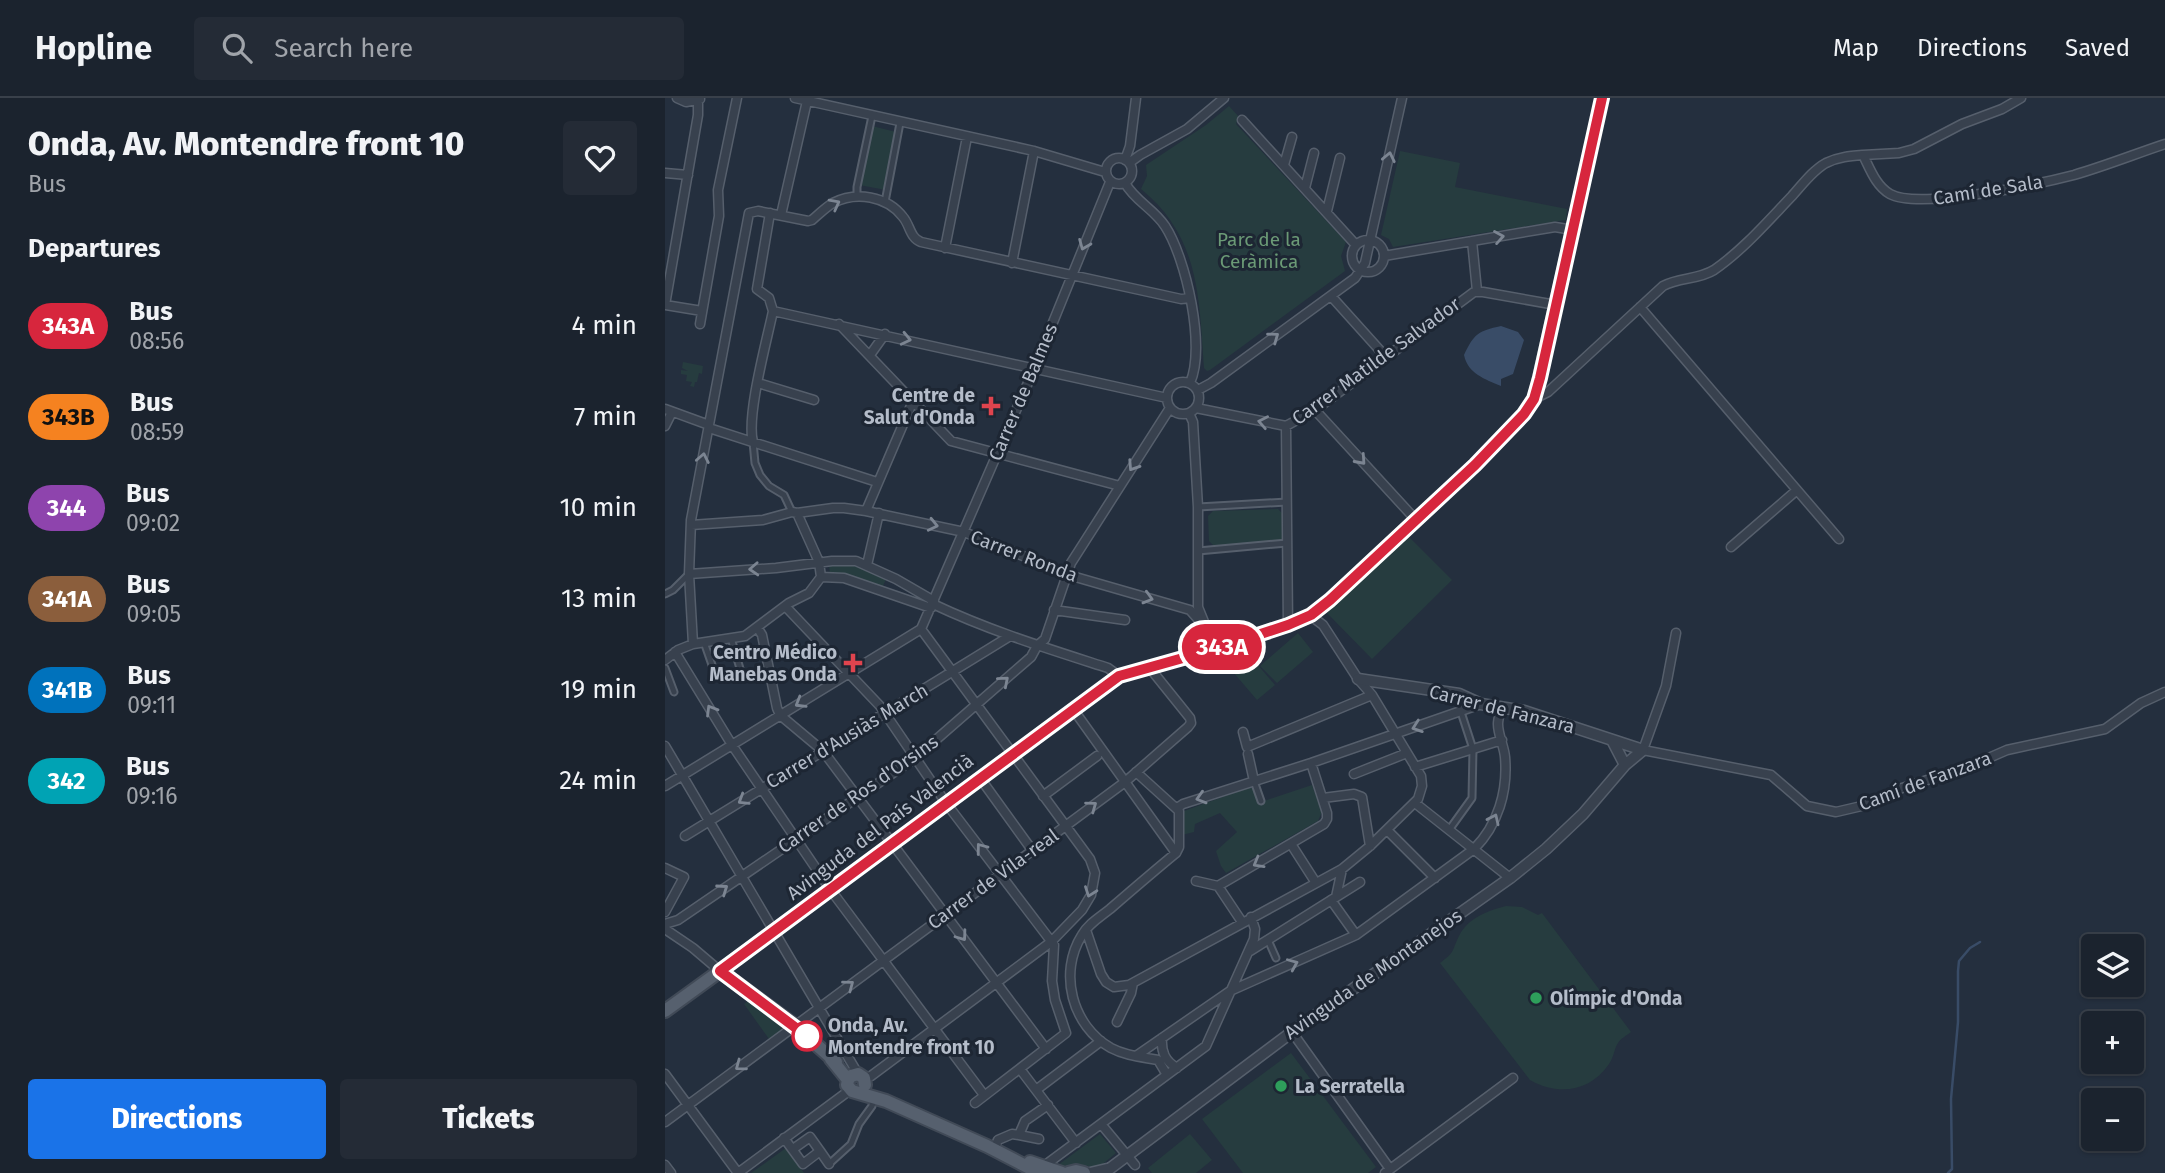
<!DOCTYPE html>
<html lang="en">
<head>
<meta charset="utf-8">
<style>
  :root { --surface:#1b232e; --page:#242b36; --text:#f1f3f6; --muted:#a0a4aa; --line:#39404a; --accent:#1a73e8 }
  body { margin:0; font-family:"Fira Sans",sans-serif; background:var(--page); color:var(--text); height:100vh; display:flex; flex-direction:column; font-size:26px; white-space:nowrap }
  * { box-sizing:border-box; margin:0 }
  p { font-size:23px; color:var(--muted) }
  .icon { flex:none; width:38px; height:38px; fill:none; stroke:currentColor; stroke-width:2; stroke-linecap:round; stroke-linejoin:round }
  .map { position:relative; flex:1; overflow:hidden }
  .panel { display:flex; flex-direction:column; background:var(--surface); width:665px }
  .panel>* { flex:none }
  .badge { padding:0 14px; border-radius:23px; font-size:24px; line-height:46px }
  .fabs { position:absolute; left:1416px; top:836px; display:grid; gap:14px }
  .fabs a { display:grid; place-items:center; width:63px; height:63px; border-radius:7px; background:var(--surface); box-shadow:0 2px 5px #0004,0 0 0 2px var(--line); font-size:35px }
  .map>.badge { position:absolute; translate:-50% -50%; box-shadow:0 0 0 4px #fff }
  h2 { padding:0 28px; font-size:26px; line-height:63px }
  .round { display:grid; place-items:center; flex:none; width:74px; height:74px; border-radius:7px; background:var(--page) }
  .head { display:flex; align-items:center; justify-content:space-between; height:119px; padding:0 28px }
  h1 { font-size:33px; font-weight:800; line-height:52px }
  .primary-button { display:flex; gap:14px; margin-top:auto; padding:14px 28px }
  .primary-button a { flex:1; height:80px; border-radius:7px; background:var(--accent); color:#fff; font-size:28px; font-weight:800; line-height:80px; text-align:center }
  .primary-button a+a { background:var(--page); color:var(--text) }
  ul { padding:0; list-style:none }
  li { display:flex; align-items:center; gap:21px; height:91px; padding:0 28px }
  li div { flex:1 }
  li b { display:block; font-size:26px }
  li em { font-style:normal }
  li .badge { min-width:77px; font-weight:700; text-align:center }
  header { display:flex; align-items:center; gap:42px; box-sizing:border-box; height:98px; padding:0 35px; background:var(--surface); border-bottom:2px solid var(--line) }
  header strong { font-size:33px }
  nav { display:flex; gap:38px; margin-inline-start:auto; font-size:24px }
  .search { width:490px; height:63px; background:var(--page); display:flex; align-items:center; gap:18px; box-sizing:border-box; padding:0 24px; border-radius:7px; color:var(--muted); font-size:26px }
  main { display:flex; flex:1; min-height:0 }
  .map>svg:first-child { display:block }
</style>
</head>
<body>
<header>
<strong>Hopline</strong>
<div class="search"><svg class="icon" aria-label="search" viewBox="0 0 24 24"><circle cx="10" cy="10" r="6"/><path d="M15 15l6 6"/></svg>Search here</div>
<nav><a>Map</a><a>Directions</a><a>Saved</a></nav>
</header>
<main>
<section class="panel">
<div class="head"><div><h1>Onda, Av. Montendre front 10</h1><p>Bus</p></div><a class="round"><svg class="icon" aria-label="heart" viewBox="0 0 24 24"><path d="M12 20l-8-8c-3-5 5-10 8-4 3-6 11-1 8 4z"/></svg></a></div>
<h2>Departures</h2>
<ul>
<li><span class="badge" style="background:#d7263d;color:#fff">343A</span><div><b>Bus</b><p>08:56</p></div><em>4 min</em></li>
<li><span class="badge" style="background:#f58220;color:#111">343B</span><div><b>Bus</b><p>08:59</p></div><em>7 min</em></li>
<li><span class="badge" style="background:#8e44ad;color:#fff">344</span><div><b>Bus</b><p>09:02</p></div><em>10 min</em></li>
<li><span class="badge" style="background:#8b5e3c;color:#fff">341A</span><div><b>Bus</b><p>09:05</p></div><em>13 min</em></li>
<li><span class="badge" style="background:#0072bc;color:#fff">341B</span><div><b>Bus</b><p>09:11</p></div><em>19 min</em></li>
<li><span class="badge" style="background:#00a3b4;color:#fff">342</span><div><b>Bus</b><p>09:16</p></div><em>24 min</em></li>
</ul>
<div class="primary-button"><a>Directions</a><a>Tickets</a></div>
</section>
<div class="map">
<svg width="1500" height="1075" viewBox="0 0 1500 1075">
  <rect width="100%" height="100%" fill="#242f3e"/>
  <!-- green -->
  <path fill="#263c3f" d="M 564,8 L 574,19 L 571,26 L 681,144 L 676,158 L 680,173 L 545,272 L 542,273 L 539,270 C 534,200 535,139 476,91 L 482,78 L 481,67 L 541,27 Z
    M 207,28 L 231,34 L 221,92 L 194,87 Z
    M 735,53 L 795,65 L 790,89 L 902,111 L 901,122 L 728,149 L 724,141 L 716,137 Z
    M 18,264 L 38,268 L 37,276 L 34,275 L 32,284 L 30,284 L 29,289 L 25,288 L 27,284 L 21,283 L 22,277 L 16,276 L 16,272 L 23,273 L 17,270 Z
    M 613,411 L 619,417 L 620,439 L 614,446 L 549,448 L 544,443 L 543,418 L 548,413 Z
    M 742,437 L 787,482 L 707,561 L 662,515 Z
    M 190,465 L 222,479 L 217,490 L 165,477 L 164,466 Z
    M 633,535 L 648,554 L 612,585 L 595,568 Z
    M 580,552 L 610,587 L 592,602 L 562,567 Z
    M 647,687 L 657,714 L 653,723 L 561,775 L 556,768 L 551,753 L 572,734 L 555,715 L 530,726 L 529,734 L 517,737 L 519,713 L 588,688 L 594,707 L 599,703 Z
    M 841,808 L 857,809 L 873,817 L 877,815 L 966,934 C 962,937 955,941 953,945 C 949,951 949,959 944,966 C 925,994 893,998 865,982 L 775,865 C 791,853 786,854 794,838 C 803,820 822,813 841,808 Z
    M 83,903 L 119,928 L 119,931 L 104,941 L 79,906 Z
    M 626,955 L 711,1069 L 703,1075 L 578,1075 L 537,1021 Z
    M 435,1036 L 451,1055 L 433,1070 L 412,1066 L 396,1070 L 393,1067 Z
    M 525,1036 L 547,1062 L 531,1075 L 487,1075 L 483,1070 Z
    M 121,1050 L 139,1075 L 86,1075 Z"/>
  <!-- water -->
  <path fill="#394c67" d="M 836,228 L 853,234 L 859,242 L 848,276 L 836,281 L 836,288 C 820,281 803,276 799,257 C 809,236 813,233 836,228 Z"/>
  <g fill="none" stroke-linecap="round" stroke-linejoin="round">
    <!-- stream -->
    <path stroke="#394c67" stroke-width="2.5" d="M 1283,1075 L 1287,1071 L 1286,1001 L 1293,924 L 1293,873 L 1294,863 L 1305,850 L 1315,844"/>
    <!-- pedestrian casing -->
    <g stroke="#565f6c" stroke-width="9">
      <path id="pedestrian" d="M 192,99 L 192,89 L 207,18
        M 220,104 L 235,25
        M 88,344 L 90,365 L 95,377 L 104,388 L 119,397 L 127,414
        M 533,409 L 622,404
        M 533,453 L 622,445
        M 0,496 L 8,492 L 24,476
        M 66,540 L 76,574
        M 39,544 L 47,567
        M 0,570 L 9,594
        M 589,683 L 596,703
        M 784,732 L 807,700 L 808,651 L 796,614
        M 603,842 L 611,860
        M 164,1066 L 186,1046 L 194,1026 L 207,1008 L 209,1001"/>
    </g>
    <!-- minor casing -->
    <g stroke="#565f6c" stroke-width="11">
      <path id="minor" d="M 12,0 L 21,4 L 35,1
        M 130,0 L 369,53 L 440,74
        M 577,22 L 691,147
        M 1198,57 L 1234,55 L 1249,51 L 1297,26 L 1337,11 L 1356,0
        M441 73a13 13 0 1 1 26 0a13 13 0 1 1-26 0Z
        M 460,62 L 465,48 L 471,0
        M 464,65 L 475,57 L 522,31 L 559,0
        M 619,67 L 627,39
        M 0,75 L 23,77
        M 460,85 C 470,103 489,111 500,128 C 521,160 541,249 525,285
        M 640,90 L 649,55
        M 662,113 L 675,60
        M 116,117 L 142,3
        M687 158a16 16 0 1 1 32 0a16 16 0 1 1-32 0Z
        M 807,143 L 812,193
        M 280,150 L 302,39
        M 719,158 L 890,129 L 908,132
        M 347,165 L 369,53
        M 666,198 L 720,258
        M 0,207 L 33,17 L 33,2
        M 0,207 L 37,213
        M 975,209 L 1174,441
        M 108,213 L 502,300
        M 35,226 L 54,118 L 53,92 L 72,0
        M 174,226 L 286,343 L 455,388
        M 205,257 L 220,236
        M502 300a16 16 0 1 1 32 0a16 16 0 1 1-32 0Z
        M 93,285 L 149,302
        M 533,292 L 546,285 L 690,180 L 700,165 L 737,0
        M 869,301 L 883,294 L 998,188 C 1014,179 1033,182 1049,172 C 1078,152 1103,123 1127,98 C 1137,87 1148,72 1161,65 C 1173,59 1186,58 1198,57 C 1205,71 1211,88 1225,96 C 1254,112 1374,86 1409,77 C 1440,68 1470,56 1500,46
        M 531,310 L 621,328 L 650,312 L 809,194 L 818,194 L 891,207
        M 0,311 L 44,327
        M 650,312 L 751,422
        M 524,315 L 528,324 L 533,409 L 533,509 L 550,551
        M 0,328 L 7,314
        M 621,328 L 623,527
        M 44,330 L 212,384
        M 88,344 C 81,318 102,242 108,213 L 104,200 L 92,191 L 105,115
        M 201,413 L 248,303
        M 26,427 L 98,422 L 127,414 L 132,415 L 168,410 L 179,410 L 201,413 L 299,434 L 407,478 L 525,512 L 540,529
        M 1066,449 L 1132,392
        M 202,467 L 214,415
        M 24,476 L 111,470 L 167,463 L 191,463 L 231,481 L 269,503
        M 156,479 L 179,480 L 266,510
        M 268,506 C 325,533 384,551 443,570 L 454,578
        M 120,508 L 215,608 L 281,705 L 389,847 L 387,883 L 390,902 L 401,935 L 310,1005
        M 389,512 L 460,522
        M 92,529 L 97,537 L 112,610 L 115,617 L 158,653 L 381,951
        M 1011,535 L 1001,588 L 978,652 L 1106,677 L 1142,708 L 1171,714 L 1201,707 L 1234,691 L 1303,669 L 1342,652 L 1440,631 L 1476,605 L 1500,594
        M 28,546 L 24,476 L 26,422 L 84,115 L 93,113 L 143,123 L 147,122 C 154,116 161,109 168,105 C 191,93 222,98 238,119 C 245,127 245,140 256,144 L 516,201 L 525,200
        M 10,554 L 67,647 L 165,791 L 319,997
        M 0,562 L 13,552 L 28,546 L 80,538 L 124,505 L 144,495 L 156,479 L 154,464 L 132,415
        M 408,611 L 511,755
        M 578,634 L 582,649 L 707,597
        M 0,648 L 193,976
        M 583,656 L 589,683
        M 750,669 L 837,642
        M 471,674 L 514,713 L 514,749 L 511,755
        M 689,676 L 742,655
        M 315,680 L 367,752
        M 0,688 L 256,531 L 369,271 L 445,84
        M 378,698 L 432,658
        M 658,700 L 689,696 L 697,699 L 705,748
        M 750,705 L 845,780
        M 512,710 L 518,706 L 646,665 L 816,606
        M 722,732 L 770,780
        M 20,738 L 345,538
        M 626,746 L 651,785
        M 0,770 L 19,779 L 0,814
        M 531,783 L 553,788 L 659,726 L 662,721 L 662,715 L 646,665
        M 553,788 L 577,824
        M 671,799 L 677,771
        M 666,802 L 691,837
        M 0,826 L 13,822 L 250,660 L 366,559 L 372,548 L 380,541 L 406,465 L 505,310
        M 0,831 L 28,850 L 55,873
        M 421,832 L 436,876 L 441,884 L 449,889 L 464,887 L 677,771 L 705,748 L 753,701 L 757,688 L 756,678 L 707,597 L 693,581 L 658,527 L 646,518
        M 585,853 L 695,784
        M 452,924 L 466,895 L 468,885
        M 627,934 L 725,1071
        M 497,940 C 496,954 500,963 512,970
        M 471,958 L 565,893 L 691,837 L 809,751 C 833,727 843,693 840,659 C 839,648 833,637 833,626 C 833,621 835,615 836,610
        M 355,971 L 411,1045
        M 0,976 L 73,1075
        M 502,977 L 493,962 C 477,959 461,958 446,950 C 407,928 393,875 417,837 C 423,826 435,819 445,811 C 467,792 489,773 511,755
        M 199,980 L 206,978 L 386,844 L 417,812 L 426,797 L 430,775 L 425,761 L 256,531
        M 371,992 L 436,943
        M 0,1024 L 460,684 L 523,629 L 526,625 L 525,620 L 484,569
        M 436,1026 L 470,1067
        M 354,1037 L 374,1041
        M 119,1040 L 138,1066 L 155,1053 L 145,1039 L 128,1051
        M 329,1051 L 333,1042 L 347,1036 L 354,1037 L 360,1023 L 383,1007
        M 155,1053 L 164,1066
        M 0,1067 L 6,1075
        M 379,1068 L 541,948 L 589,841 L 590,831 L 586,819
        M 73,1075 L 185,992
        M 720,1075 L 848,980"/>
    </g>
    <!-- tertiary casing -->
    <g stroke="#565f6c" stroke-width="13">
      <path id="tertiary" d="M 947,642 L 960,667
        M 425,1075 L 442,1071
        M 439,1075 L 627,934 L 845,780 L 881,751 L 918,716 L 960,667 L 978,652 L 859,613 L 816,606 L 794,596 L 693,581"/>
    </g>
    <!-- secondary casing -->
    <g stroke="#565f6c" stroke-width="14">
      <path id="secondary" d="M 55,873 L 454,578 L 550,551 L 623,527 L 646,518 L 665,502 L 810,367 L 859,316 L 869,301 L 937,0"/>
    </g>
    <!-- primary casing -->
    <g stroke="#414a57" stroke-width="16">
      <path id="primary" d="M 0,913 L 55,873 L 129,927 L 171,964
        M 166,961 L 183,982 L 182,987 L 187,993 L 221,1003 L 322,1048 L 374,1075
        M 183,982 L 186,978 L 193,976 L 199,980 L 200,987
        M 365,1064 L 397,1075
        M 403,1075 L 411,1073 L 419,1075"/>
    </g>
    <!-- pedestrian -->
    <use href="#pedestrian" stroke="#38414e" stroke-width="5"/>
    <!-- minor -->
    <use href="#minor" stroke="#38414e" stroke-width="8"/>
    <!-- tertiary -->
    <use href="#tertiary" stroke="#38414e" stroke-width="10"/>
    <!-- secondary -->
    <use href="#secondary" stroke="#465061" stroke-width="10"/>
    <!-- primary -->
    <use href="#primary" stroke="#56606e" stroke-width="12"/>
  </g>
  <!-- one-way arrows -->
  <defs><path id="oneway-chevron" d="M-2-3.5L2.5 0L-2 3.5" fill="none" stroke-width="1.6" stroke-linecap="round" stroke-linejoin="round" transform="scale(1.75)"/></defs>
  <g stroke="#7c8592">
    <use href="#oneway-chevron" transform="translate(724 59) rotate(-78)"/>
    <use href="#oneway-chevron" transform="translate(170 106) rotate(-28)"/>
    <use href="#oneway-chevron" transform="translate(834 139) rotate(-10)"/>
    <use href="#oneway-chevron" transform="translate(419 147) rotate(112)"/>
    <use href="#oneway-chevron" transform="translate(609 239) rotate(-36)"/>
    <use href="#oneway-chevron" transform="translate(241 241) rotate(13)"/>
    <use href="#oneway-chevron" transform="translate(598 324) rotate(-169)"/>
    <use href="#oneway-chevron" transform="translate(38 360) rotate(-79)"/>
    <use href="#oneway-chevron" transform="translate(696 362) rotate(48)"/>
    <use href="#oneway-chevron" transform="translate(468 368) rotate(123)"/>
    <use href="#oneway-chevron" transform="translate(268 427) rotate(13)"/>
    <use href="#oneway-chevron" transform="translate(89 471) rotate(177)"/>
    <use href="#oneway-chevron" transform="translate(483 500) rotate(16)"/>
    <use href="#oneway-chevron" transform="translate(339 583) rotate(-41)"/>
    <use href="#oneway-chevron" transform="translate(135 605) rotate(149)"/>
    <use href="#oneway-chevron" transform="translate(46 612) rotate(-121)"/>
    <use href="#oneway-chevron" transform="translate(752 629) rotate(161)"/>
    <use href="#oneway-chevron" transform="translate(536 700) rotate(163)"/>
    <use href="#oneway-chevron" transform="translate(78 702) rotate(148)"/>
    <use href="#oneway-chevron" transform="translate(427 708) rotate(-36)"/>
    <use href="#oneway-chevron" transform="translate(829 721) rotate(-65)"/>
    <use href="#oneway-chevron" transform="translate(316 750) rotate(-127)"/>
    <use href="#oneway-chevron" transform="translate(593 765) rotate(150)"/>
    <use href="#oneway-chevron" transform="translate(58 791) rotate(-35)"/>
    <use href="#oneway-chevron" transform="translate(425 794) rotate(110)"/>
    <use href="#oneway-chevron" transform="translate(297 838) rotate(54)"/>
    <use href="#oneway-chevron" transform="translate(628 866) rotate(-23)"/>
    <use href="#oneway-chevron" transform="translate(184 887) rotate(-37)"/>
    <use href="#oneway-chevron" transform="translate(75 968) rotate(143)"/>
  </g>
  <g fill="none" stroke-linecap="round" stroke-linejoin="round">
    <!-- line casing -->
    <g stroke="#fff" stroke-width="16">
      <path id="line" d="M 143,939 L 55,873 L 454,578 L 550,551 L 623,527 L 646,517 L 665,502 L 810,367 L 859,316 L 869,301 L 875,280 L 937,0"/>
    </g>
    <!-- line -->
    <use href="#line" stroke="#d7263d" stroke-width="10"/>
  </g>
  <!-- markers -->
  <g fill="#e0444e" stroke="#1d2633" stroke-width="2.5">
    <path d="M322.5 297.5h7v7h7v7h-7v7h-7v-7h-7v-7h7z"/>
    <path d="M184.5 554.5h7v7h7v7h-7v7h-7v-7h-7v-7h7z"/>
  </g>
  <g fill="#2e9e5b" stroke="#1d2633" stroke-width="2.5">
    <circle cx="871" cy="900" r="7"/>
    <circle cx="616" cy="988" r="7"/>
  </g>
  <circle fill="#fff" stroke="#d7263d" stroke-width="3.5" cx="142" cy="938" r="14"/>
  <g text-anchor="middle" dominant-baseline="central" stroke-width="6" stroke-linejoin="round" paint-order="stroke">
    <!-- street labels -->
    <g font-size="19" fill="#b4bcc9" stroke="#1d2633">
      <text transform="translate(1323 92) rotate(-9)">Camí de Sala</text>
      <text transform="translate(711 263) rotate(-36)">Carrer Matilde Salvador</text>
      <text transform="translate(358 294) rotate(-67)">Carrer de Balmes</text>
      <text transform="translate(359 458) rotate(21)">Carrer Ronda</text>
      <text transform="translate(837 611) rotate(14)">Carrer de Fanzara</text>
      <text transform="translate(182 638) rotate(-31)">Carrer d'Ausiàs March</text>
      <text transform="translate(1260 683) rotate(-20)">Camí de Fanzara</text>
      <text transform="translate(193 696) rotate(-35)">Carrer de Ros d'Orsins</text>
      <text transform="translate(215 729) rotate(-37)">Avinguda del País Valencià</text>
      <text transform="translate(328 781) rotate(-36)">Carrer de Vila-real</text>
      <text transform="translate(708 876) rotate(-35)">Avinguda de Montanejos</text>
    </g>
    <!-- park labels -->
    <g font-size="19" fill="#6b9a76" stroke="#1d2633">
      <text x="594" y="141">Parc de la<tspan x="594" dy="22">Ceràmica</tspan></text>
    </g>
    <!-- poi labels -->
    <g font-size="19" font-weight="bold" fill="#b4bcc9" stroke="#1d2633" text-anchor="end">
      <text x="310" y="297">Centre de<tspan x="310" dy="22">Salut d'Onda</tspan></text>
      <text x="172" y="554">Centro Médico<tspan x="172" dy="22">Manebas Onda</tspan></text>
      <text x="885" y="900" text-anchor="start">Olímpic d'Onda</text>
      <text x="630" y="988" text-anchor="start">La Serratella</text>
    </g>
    <!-- stop labels -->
    <g font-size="19" font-weight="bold" fill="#b4bcc9" stroke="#1d2633" text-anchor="start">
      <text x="163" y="927">Onda, Av.<tspan x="163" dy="22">Montendre front 10</tspan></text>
    </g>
  </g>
</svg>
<div class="fabs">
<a><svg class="icon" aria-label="layers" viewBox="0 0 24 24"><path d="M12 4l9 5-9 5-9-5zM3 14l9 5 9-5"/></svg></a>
<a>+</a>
<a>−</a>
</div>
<b class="badge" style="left:557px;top:549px;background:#d7263d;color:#fff">343A</b>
</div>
</main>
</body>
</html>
